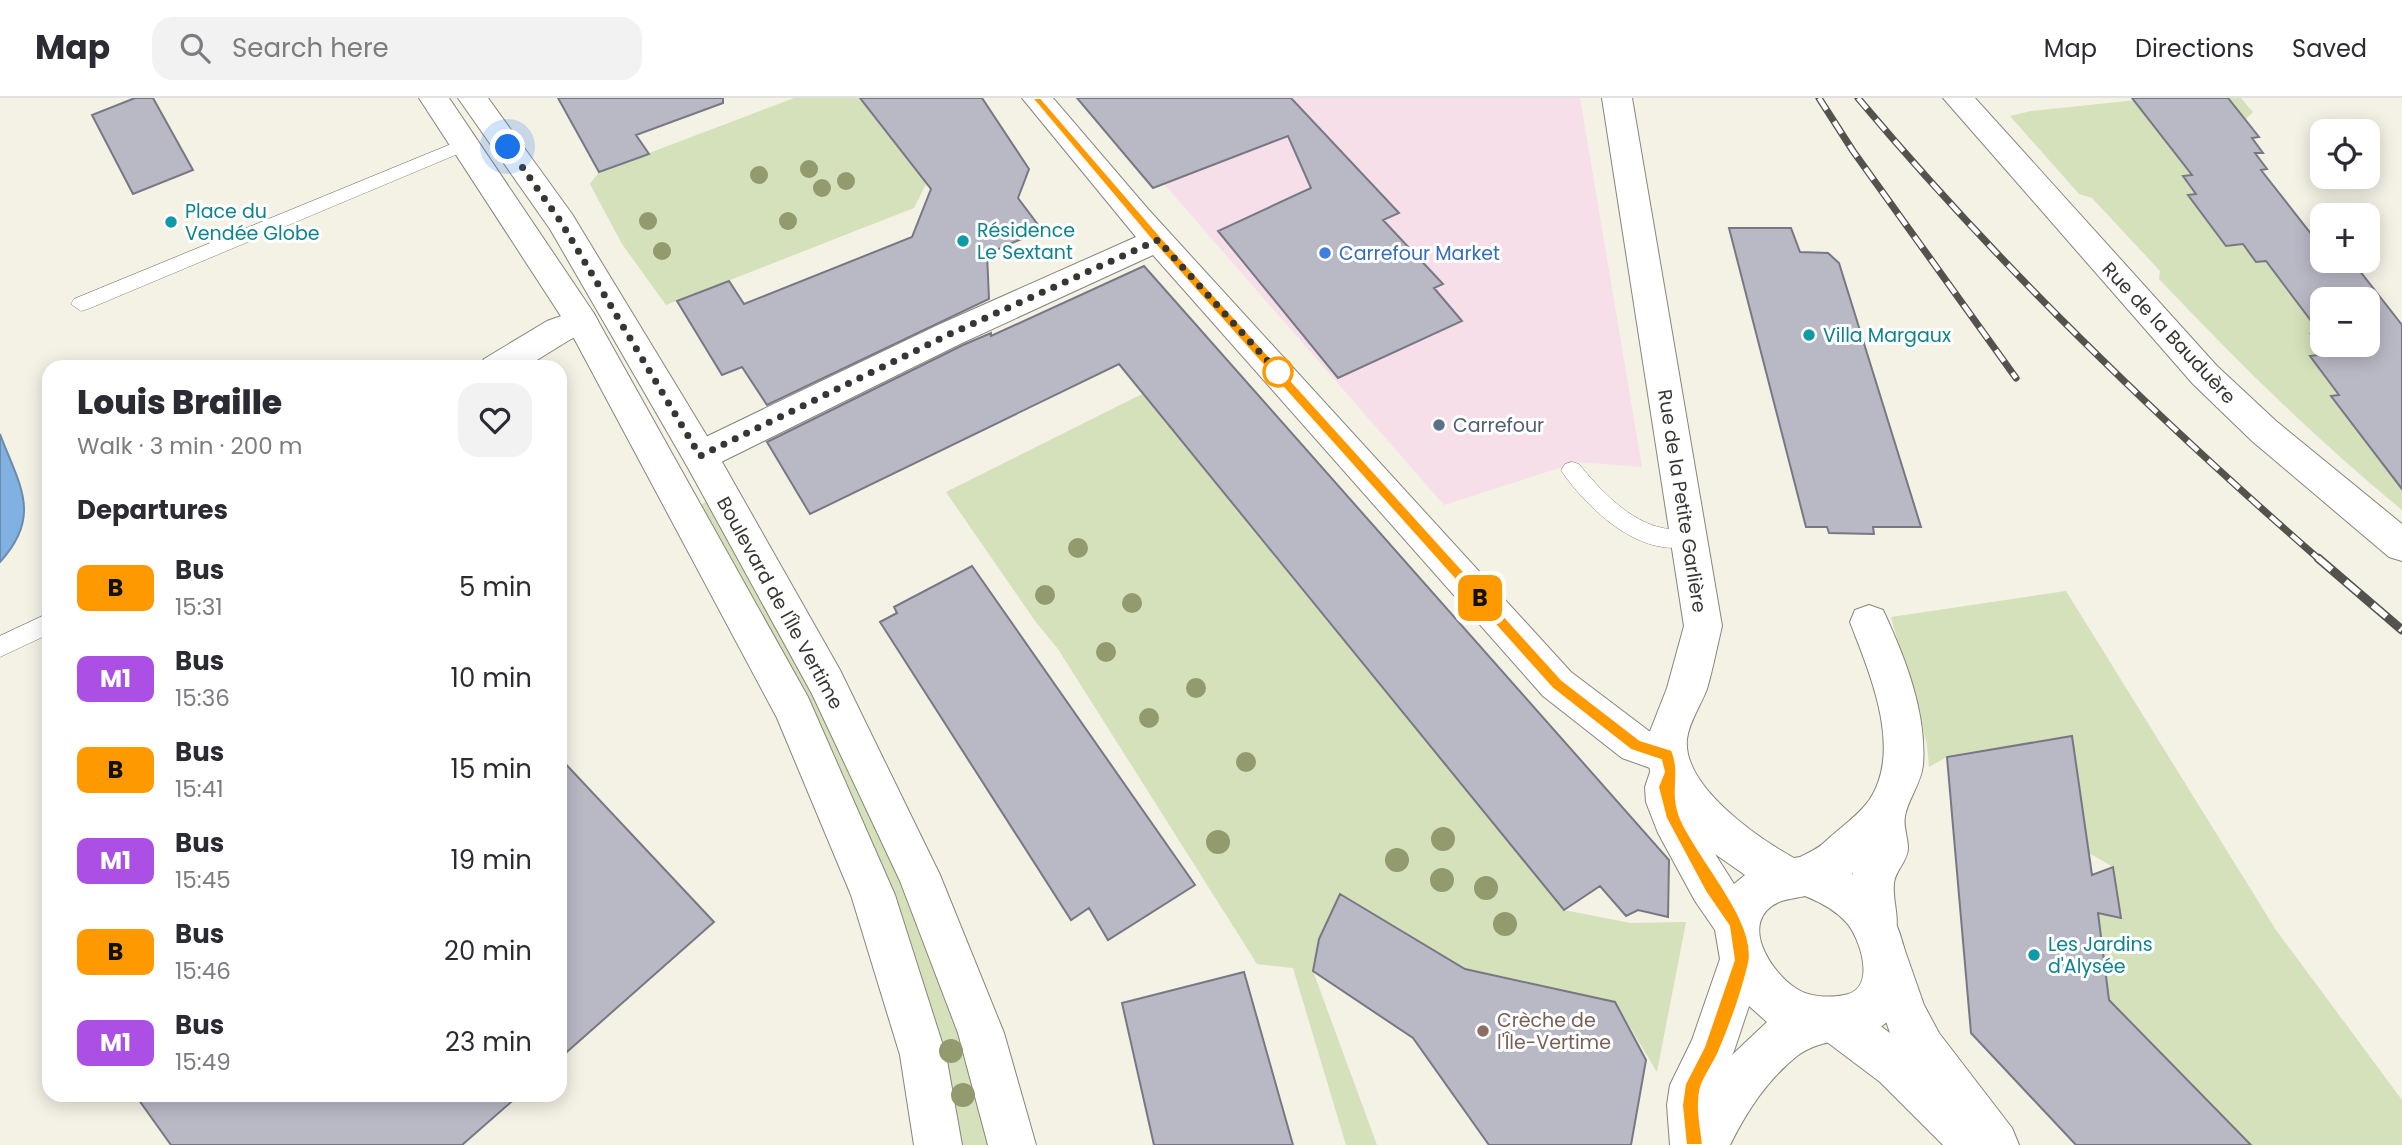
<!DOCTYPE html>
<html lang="en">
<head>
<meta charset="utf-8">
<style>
  :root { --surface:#fff; --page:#f2f2f3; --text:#2b2b33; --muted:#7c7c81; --line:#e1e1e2 }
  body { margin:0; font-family:Poppins,sans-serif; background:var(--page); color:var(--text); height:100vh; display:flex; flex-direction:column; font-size:26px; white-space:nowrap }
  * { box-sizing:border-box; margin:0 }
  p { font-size:23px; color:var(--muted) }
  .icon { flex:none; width:38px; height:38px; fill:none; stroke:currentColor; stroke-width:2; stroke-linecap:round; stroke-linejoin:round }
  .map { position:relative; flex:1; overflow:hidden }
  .details { position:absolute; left:42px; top:262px; width:525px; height:742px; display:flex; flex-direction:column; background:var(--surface); border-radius:21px; box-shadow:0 4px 18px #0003 }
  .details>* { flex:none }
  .badge { padding:0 14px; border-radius:10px; font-size:24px; line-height:46px }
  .fabs { position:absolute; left:2310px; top:21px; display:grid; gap:14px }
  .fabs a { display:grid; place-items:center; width:70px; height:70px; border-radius:14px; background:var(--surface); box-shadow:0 4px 18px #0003; font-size:35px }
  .you { position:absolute; width:35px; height:35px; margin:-18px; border:5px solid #fff; border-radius:50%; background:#1a73e8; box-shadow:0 0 0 10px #1a73e833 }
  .map>.badge { position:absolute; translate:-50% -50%; box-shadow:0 0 0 4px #fff }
  h2 { padding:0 35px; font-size:26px; line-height:63px }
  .round { display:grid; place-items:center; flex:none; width:74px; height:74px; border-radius:21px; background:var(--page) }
  .headline { display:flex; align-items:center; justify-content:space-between; height:119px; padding:0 35px }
  h1 { font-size:33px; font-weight:800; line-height:52px }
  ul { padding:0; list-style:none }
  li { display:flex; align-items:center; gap:21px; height:91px; padding:0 35px }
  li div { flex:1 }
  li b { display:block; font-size:26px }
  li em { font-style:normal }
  li .badge { min-width:77px; font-weight:700; text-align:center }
  header { display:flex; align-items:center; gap:42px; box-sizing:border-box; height:98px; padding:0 35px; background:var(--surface); border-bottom:2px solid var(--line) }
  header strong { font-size:33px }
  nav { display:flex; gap:38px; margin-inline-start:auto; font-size:24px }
  .search { width:490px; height:63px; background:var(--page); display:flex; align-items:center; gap:18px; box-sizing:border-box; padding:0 24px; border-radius:21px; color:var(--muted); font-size:26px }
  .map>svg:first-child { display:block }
</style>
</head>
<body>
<header>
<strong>Map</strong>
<div class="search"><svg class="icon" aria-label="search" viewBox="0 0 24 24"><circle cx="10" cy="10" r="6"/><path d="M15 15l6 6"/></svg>Search here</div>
<nav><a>Map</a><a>Directions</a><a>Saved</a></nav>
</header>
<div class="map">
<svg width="2402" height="1047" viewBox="0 0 2402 1047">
  <rect width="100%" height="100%" fill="#f4f1e5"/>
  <!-- commercial -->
  <path fill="#f7dfea" d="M 1089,0 L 1580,0 L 1642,369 L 1578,364 L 1444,407 Z"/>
  <!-- green -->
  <path fill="#d4e1ba" d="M 794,0 L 864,0 L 861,2 L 924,82 L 929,80 L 914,110 L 666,207 L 622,146 L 590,86 L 599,74 Z
    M 2156,0 L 2241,0 L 2253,14 L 2245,22 L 2173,29 L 2168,46 L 2191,77 L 2183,79 L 2196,96 L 2188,98 L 2226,148 L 2243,146 L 2256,163 L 2266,163 L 2321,236 L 2312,236 L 2326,256 L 2311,259 L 2339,297 L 2331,299 L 2379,361 L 2388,361 L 2402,380 L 2402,412 C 2315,341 2236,262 2159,181 L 2160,173 L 2092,100 L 2079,96 L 2010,18 L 2031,13 Z
    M 1142,296 L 1564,812 L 1630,825 L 1686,824 L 1657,974 L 1615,904 L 1465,871 L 1340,796 L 1319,841 L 1313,873 L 1377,1047 L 1346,1047 L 1293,870 L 1257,866 L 1058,551 L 1035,523 L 946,394 Z
    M 712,401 L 816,585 L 916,799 L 995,1047 L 953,1047 L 696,409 Z
    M 2066,493 L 2276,832 L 2402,1002 L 2402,1047 L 2235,1047 L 2198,996 L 2109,902 L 2098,815 L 2120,819 L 2113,769 L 2089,755 L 2072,638 L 1947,659 L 1929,669 L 1927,646 L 1891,519 Z"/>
  <!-- water -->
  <path fill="#81b1e2" stroke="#6b8cad" stroke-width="2" d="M 0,336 C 19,387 43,417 0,464 Z"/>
  <!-- building -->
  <path fill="#b8b9c5" stroke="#777883" stroke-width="2" fill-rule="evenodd" d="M 135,0 L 153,0 L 193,72 L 133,96 L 92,17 Z
    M 558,0 L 723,0 L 723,5 L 636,37 L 649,56 L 599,74 Z
    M 860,0 L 982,0 L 1029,71 L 1018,100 L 1042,132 L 987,156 L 989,201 L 767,307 L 742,269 L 722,277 L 677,203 L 729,183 L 744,206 L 912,139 L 931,91 Z
    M 1077,0 L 1291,0 L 1399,115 L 1383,122 L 1443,186 L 1434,190 L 1462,223 L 1338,280 L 1218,133 L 1311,90 L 1288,38 L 1153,90 Z
    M 2132,0 L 2228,0 L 2259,39 L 2252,40 L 2263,55 L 2255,55 L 2267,71 L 2261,72 L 2312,137 L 2322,139 L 2322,163 L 2352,163 L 2402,227 L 2402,391 L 2331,298 L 2339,297 L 2310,258 L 2326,256 L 2311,236 L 2321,236 L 2266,163 L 2256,164 L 2243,146 L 2226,148 L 2188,97 L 2196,96 L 2183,78 L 2192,77 ZM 2322,201 L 2368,201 L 2368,247 L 2322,247 Z
    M 1729,130 L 1791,130 L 1800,154 L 1828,155 L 1839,165 L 1921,429 L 1873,429 L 1874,436 L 1829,435 L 1827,429 L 1806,429 Z
    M 1144,168 L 1669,762 L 1668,819 L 1638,812 L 1626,818 L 1600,788 L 1564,812 L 1119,266 L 810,416 L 767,344 L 963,247 L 991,235 L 991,238 Z
    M 972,468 L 1195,787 L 1108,842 L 1089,810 L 1071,822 L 880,524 L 897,515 L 894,509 Z
    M 2072,638 L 2092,777 L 2113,769 L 2121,820 L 2098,815 L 2109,902 L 2251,1047 L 2076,1047 L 1971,935 L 1947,659 Z
    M 560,660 L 714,824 L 560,960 Z
    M 1340,796 L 1465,871 L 1615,904 L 1646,962 L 1631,1047 L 1489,1047 L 1413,940 L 1313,873 L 1319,841 Z
    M 1244,874 L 1293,1047 L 1154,1047 L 1122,905 Z
    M 136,998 L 518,998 L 462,1047 L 171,1047 Z"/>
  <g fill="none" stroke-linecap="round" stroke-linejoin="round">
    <!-- service casing -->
    <g stroke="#88857a" stroke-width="1">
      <path id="service" d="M 466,40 L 472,42 L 475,46 L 472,50 L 88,211 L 81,213 L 71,206 L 74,201 Z
        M 1572,364 L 1579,366 C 1599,391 1630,424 1663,430 C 1674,433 1685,430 1696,434 L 1699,440 L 1696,446 C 1645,464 1592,415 1565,378 L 1561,372 L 1565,366 Z
        M 49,515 L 49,536 L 0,559 L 0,538 Z"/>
    </g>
    <!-- minor casing -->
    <g stroke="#88857a" stroke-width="2">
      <path id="minor" d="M 1022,0 L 1053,0 L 1148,111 L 1571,574 L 1649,633 L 1681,644 L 1687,657 L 1681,670 L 1667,676 L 1622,660 L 1543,598 L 1153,157 L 962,245 L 713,368 L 700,372 L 687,368 L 682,358 L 687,348 L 938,227 L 1136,139 Z
        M 581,211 L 593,214 L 598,223 L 593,232 L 571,241 L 524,270 L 479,270 L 484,261 L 547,223 Z
        M 1869,507 L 1883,512 C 1905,559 1927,615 1923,667 C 1921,686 1908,701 1905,718 C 1903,728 1908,740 1908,750 C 1908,763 1895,773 1894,785 C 1892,806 1902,822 1893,843 L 1903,847 L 1924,907 L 1939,935 L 2012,1030 L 2019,1047 L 1943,1047 L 1880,984 L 1819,938 L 1812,922 L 1819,906 L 1835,899 L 1851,906 L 1890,935 L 1865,862 L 1871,848 L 1862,844 L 1855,829 L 1851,781 L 1853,775 L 1837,786 L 1805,798 L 1790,792 L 1784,778 C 1794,754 1809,760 1827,742 C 1841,729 1860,716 1870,701 C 1903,650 1869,574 1850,524 L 1855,512 Z"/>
    </g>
    <!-- tertiary casing -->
    <g stroke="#88857a" stroke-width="2">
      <path id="tertiary" d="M 1602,0 L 1632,0 L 1722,528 C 1717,549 1713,570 1707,591 C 1701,607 1689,624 1687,641 C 1682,688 1758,740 1794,760 C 1815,755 1845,771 1863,783 C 1904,811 1930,902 1877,931 C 1850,945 1822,939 1797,958 C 1767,982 1747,1013 1730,1047 L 1670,1047 L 1667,1007 L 1670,987 L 1692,942 L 1720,861 L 1715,832 L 1695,803 L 1658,735 L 1646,704 L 1645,689 L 1650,674 L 1647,641 L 1667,590 L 1684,528 ZM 1715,756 L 1745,777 L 1734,786 ZM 1805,798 C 1820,804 1835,812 1846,824 C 1860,839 1878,892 1844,897 C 1830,900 1809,899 1797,891 C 1771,875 1737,823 1779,804 C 1786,801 1797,800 1805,798 ZM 1749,908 L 1767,924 L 1732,957 L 1734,953 Z
        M 1943,0 L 1975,0 L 2217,268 L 2276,323 L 2402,426 L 2402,463 L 2389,459 L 2252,343 L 2193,286 Z"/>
    </g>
    <!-- secondary casing -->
    <g stroke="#88857a" stroke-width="2">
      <path id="secondary" d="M 419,0 L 449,0 L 593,214 L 808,599 L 895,797 L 946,957 L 962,1047 L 914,1047 L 900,957 L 851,797 L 777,620 L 568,229 Z
        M 458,0 L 488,0 L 572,116 L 713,348 L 840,572 L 940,777 L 1004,935 L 1036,1047 L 988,1047 L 958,935 L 900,783 L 812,596 L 687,368 L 550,131 Z"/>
    </g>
    <!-- service -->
    <use href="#service" fill="#fff" fill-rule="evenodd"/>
    <!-- minor -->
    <use href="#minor" fill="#fff" fill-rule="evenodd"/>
    <!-- tertiary -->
    <use href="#tertiary" fill="#fff" fill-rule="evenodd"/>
    <!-- secondary -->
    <use href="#secondary" fill="#fff" fill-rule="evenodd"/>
    <!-- rail-far1 casing -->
    <g stroke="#54524d" stroke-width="7">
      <path id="rail-far1" d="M 1819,0 L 1853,53 L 2016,280
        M 1858,0 C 1999,168 2155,318 2320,462"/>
    </g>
    <!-- rail casing -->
    <g stroke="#54524d" stroke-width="9">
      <path id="rail" d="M 2318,460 L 2402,532"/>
    </g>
    <!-- rail-far1 -->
    <use href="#rail-far1" stroke="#fff" stroke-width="4.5" stroke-dasharray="14" stroke-linecap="butt"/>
    <!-- rail -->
    <use href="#rail" stroke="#fff" stroke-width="6" stroke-dasharray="18" stroke-linecap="butt"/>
  </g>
  <!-- trees -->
  <g fill="#939a6e">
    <circle cx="809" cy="71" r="9"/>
    <circle cx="759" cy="77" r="9"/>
    <circle cx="846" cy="83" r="9"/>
    <circle cx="822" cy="90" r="9"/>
    <circle cx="648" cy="123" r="9"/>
    <circle cx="788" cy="123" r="9"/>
    <circle cx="662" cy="153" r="9"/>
    <circle cx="1078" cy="450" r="10"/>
    <circle cx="1045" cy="497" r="10"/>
    <circle cx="1132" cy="505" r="10"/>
    <circle cx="1106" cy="554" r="10"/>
    <circle cx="1196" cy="590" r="10"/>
    <circle cx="1149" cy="620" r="10"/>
    <circle cx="1246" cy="664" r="10"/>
    <circle cx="1443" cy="741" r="12"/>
    <circle cx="1218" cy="744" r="12"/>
    <circle cx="1397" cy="762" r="12"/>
    <circle cx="1442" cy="782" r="12"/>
    <circle cx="1486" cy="790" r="12"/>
    <circle cx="1505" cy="826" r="12"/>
    <circle cx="951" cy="953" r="12"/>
    <circle cx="963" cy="997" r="12"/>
  </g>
  <!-- line -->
  <path fill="#f90" stroke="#fff" stroke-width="2" d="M 1032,0 L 1041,0 L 1162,140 L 1562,582 L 1640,642 L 1672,652 C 1682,676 1670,693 1680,719 C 1696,759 1758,823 1749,865 C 1742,895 1730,928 1718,956 C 1713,967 1705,977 1701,989 C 1696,1007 1701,1028 1703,1047 L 1686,1047 L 1682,1007 L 1685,986 L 1704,949 L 1734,862 L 1729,828 L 1705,793 L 1666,720 L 1658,689 L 1664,674 L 1661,662 L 1631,652 L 1552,590 L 1154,145 Z"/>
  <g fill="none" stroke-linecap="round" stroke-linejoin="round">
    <!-- walk -->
    <path stroke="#373632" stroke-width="7" stroke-dasharray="0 12.6" d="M 508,49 L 561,124 L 700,358 L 950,236 L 1158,142 L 1285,282 L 1278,274"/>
  </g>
  <!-- markers -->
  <g fill="#0f9aa8" stroke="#fff" stroke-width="2.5">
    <circle cx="171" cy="124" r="7"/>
    <circle cx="963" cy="143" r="7"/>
    <circle cx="1809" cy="237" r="7"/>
    <circle cx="2034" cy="857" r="7"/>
  </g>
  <circle fill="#3f7fe0" stroke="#fff" stroke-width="2.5" cx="1325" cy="155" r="7"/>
  <circle fill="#fff" stroke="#f90" stroke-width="3.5" cx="1278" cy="274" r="14"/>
  <circle fill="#5c6f8a" stroke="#fff" stroke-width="2.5" cx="1439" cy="327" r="7"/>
  <circle fill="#8d6e63" stroke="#fff" stroke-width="2.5" cx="1483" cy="933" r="7"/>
  <g text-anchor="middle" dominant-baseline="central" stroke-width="6" stroke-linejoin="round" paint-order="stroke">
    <!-- culture labels -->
    <g font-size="19" fill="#0d838f" stroke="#fff" text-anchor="start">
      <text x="185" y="113">Place du<tspan x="185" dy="22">Vendée Globe</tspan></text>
      <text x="977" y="132">Résidence<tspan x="977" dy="22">Le Sextant</tspan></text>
      <text x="1823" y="237">Villa Margaux</text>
      <text x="2048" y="846">Les Jardins<tspan x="2048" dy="22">d'Alysée</tspan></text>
    </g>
    <!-- shop labels -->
    <g font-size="19" fill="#366cbe" stroke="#fff" text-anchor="start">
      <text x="1339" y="155">Carrefour Market</text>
    </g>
    <!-- street labels -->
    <g font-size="19" fill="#373632" stroke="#fff">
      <text transform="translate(2169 235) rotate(47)">Rue de la Bauduère</text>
      <text transform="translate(1682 403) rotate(81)">Rue de la Petite Garlière</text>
      <text transform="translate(780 505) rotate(61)">Boulevard de l'Île Vertime</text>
    </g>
    <!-- service labels -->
    <g font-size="19" fill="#4e5e75" stroke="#fff" text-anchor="start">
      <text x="1453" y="327">Carrefour</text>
    </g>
    <!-- education labels -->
    <g font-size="19" fill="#785e54" stroke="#fff" text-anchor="start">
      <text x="1497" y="922">Crèche de<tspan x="1497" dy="22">l'Île-Vertime</tspan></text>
    </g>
  </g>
</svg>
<div class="fabs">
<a><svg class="icon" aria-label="locate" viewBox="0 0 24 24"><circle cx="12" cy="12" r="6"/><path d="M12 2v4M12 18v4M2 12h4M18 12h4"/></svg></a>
<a>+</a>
<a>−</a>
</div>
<div class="you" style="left:508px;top:49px"></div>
<b class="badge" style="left:1480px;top:500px;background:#f90;color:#111">B</b>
<section class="details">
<div class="headline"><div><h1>Louis Braille</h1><p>Walk · 3 min · 200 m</p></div><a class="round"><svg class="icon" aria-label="heart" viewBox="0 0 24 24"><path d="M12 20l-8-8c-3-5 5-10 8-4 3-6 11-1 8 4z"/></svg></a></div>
<h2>Departures</h2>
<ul>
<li><span class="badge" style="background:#f90;color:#111">B</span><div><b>Bus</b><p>15:31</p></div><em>5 min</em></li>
<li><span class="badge" style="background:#ab4fe5;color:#fff">M1</span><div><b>Bus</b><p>15:36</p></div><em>10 min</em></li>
<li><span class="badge" style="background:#f90;color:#111">B</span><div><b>Bus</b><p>15:41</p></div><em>15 min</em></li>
<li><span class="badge" style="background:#ab4fe5;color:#fff">M1</span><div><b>Bus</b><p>15:45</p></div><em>19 min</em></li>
<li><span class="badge" style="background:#f90;color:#111">B</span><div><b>Bus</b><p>15:46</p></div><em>20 min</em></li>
<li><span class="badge" style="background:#ab4fe5;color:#fff">M1</span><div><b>Bus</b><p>15:49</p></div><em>23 min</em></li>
</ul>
</section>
</div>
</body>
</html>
